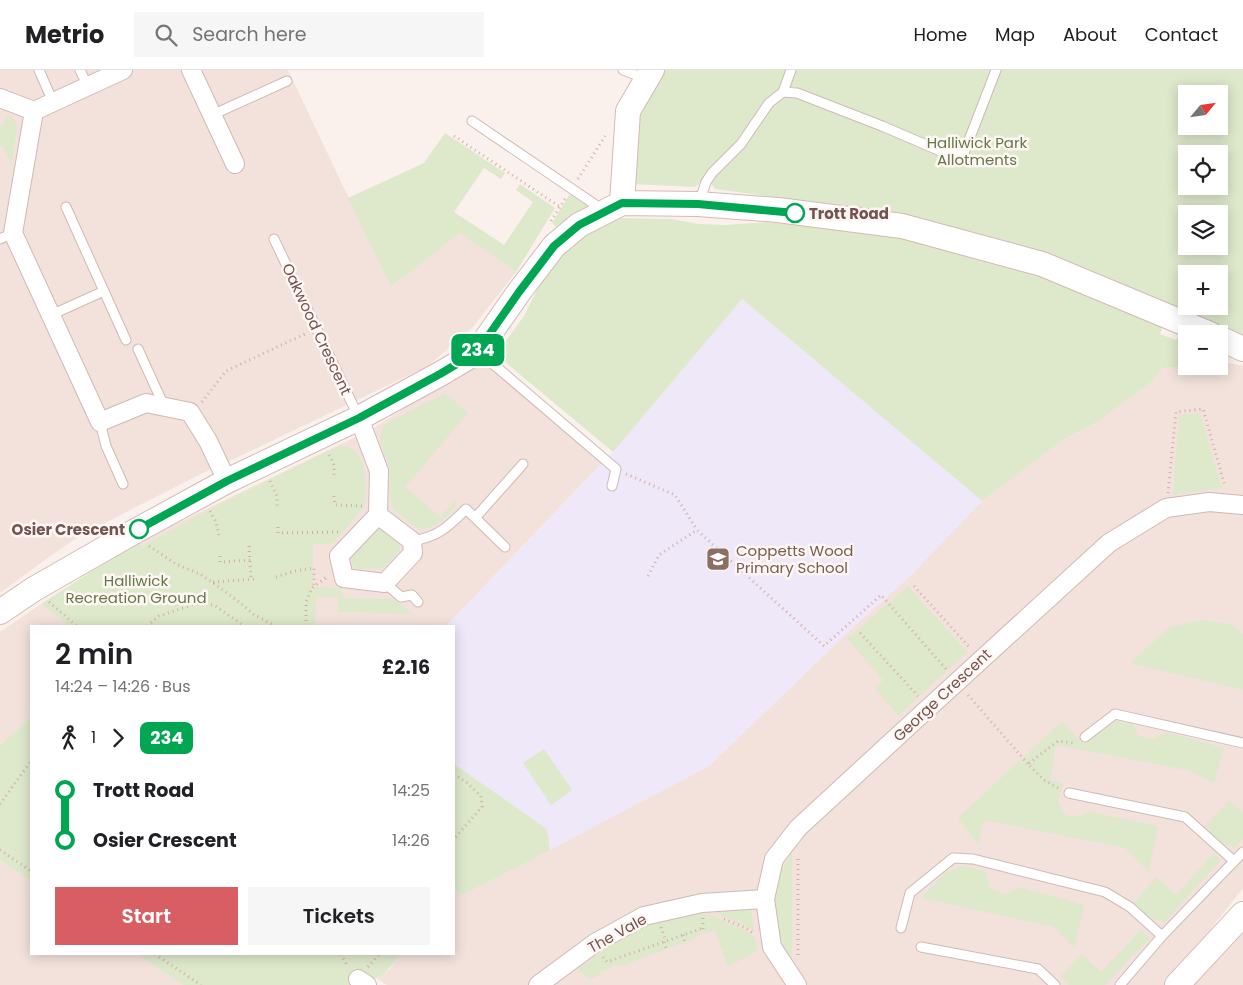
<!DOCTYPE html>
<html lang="en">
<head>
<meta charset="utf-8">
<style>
  :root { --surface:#fff; --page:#f6f6f6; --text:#202124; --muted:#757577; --line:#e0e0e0; --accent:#d85e63 }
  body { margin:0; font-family:Poppins,sans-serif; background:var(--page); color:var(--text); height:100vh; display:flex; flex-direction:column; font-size:19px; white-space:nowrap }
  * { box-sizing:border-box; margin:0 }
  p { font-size:16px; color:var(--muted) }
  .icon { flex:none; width:28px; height:28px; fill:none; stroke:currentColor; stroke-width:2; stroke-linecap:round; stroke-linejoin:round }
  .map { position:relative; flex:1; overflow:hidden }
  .sheet { position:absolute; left:30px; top:555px; width:425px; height:330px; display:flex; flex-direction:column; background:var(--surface); border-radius:0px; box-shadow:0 2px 12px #0003 }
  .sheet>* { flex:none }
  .badge { padding:0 10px; border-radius:8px; font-size:18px; line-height:32px }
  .needle { width:32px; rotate:61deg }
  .controls { position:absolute; left:1178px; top:15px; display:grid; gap:10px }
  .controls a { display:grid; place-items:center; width:50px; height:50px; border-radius:0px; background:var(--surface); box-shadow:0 2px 12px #0003; font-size:25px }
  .map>.badge { position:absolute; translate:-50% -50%; box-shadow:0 0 0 2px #fff }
  .legs { display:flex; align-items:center; gap:8px; height:55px; padding:0 25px; font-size:16px }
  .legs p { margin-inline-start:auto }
  .summary { display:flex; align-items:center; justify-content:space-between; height:85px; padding:0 25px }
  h1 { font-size:28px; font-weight:600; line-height:38px }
  .action { display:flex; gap:10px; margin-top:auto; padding:10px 25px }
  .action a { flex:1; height:58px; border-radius:0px; background:var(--accent); color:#fff; font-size:20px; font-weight:600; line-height:58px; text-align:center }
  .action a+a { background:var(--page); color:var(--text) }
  ul { padding:0 25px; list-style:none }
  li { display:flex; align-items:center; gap:18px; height:50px; font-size:19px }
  li i { display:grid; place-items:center; width:8px; height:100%; margin:0 6px; background:currentColor }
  li i::after { content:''; width:12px; height:12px; margin:-6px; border:4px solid; border-radius:50%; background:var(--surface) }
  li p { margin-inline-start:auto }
  li:first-child i { background:linear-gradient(#0000 50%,currentColor 0) }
  li:last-child i { background:linear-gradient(currentColor 50%,#0000 0) }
  header { display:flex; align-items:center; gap:30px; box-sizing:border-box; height:70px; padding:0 25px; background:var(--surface); border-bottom:1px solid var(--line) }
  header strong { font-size:24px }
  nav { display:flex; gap:28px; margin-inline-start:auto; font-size:18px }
  .search { width:350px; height:45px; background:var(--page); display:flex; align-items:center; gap:12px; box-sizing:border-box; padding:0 18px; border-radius:0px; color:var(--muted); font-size:19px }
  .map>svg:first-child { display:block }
</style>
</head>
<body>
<header>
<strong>Metrio</strong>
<div class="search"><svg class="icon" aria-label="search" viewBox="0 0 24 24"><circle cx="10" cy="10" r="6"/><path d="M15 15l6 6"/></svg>Search here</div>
<nav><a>Home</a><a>Map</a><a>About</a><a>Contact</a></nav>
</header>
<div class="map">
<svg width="1243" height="915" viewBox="0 0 1243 915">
  <rect width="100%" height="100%" fill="#fbf1ec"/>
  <!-- residential -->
  <path fill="#f2e2db" d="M 0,0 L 288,0 L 391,217 L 460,163 L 516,202 L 473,257 L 428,296 L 236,388 L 201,404 L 128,441 L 74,470 L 49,487 L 0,523 Z
    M 485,292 L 602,393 L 446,556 L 257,556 L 136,473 L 372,359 L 445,312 Z
    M 1230,293 L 1243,296 L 1243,818 L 1167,915 L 387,915 L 377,908 L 391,898 L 400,884 L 454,884 L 454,819 L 463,825 L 709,696 L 850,560 L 910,506 L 982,431 L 1058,373 L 1099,351 L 1124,332 L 1150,313 L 1163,298 L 1219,296 L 1219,295 Z
    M 41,534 L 69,556 L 31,556 L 31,647 L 0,675 L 0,562 Z
    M 0,790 L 31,811 L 31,884 L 137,884 L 183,915 L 0,915 Z
    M 1243,859 L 1243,915 L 1184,915 Z"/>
  <!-- education -->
  <path fill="#eee8f8" d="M 742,229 L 982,431 L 910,506 L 850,560 L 709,696 L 550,780 L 547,759 L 454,694 L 454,556 L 446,556 L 613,382 Z"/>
  <!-- green -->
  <path fill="#dee8cb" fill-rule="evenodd" d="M 665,0 L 1243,0 L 1243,266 L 1188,242 L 1035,182 L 910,146 L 715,119 L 710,112 L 702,111 L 695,117 L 630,114 L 634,47 ZM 1186,24 L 1219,24 L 1219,56 L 1186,56 ZM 1186,84 L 1219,84 L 1219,116 L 1186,116 ZM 1186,144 L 1219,144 L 1219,176 L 1186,176 ZM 1186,204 L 1219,204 L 1219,236 L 1186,236 Z
    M 6,45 C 12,47 16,49 17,56 L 12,95 L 3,76 L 0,77 L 0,55 L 3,56 Z
    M 445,63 L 505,103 L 501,109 L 484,98 L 454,142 L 504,175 L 533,132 L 516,120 L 520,114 L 555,138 L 516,202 L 460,163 L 391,217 L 348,128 L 424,93 Z
    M 570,124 L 592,139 L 560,161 L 552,153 Z
    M 616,148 L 672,149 L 698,154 L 726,155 L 769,152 L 859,158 L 930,173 L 1043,203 L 1164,252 L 1160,264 L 1176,270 L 1182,261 L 1186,264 L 1186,296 L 1207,296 L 1163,298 L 1150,313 L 1124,332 L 1099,351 L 1061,371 L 982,431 L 742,229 L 613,382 L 505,292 L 500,279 L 524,246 L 545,204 L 593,155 Z
    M 445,323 L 468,343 L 405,417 L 440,447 L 453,433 L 452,432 L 455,429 L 456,437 C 438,454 428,469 405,449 C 399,444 394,441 392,435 C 388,422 391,409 389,396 C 387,387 381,379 380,370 C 380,366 383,360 384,355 Z
    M 1200,343 L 1222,418 L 1173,425 L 1179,345 Z
    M 336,377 C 339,377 342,377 345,377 C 368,380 367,417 365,434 L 363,438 L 335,471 L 329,474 L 313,474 L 313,517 L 342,518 L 343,528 L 393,529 L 413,544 L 338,542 L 338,527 L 316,527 L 315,556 L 69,556 L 41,534 L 136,473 L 142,476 L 208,440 Z
    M 381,453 L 399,471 L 400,480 L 384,498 L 358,499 L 352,495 L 351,483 Z
    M 908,516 L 967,582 L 898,646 L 875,618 L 883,610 L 847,569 Z
    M 1203,550 L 1232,555 L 1243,564 L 1243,620 L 1130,593 L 1170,557 Z
    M 31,647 L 31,811 L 0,790 L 0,675 Z
    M 1062,651 L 1083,674 L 1116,651 L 1133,653 L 1138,666 L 1153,669 L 1166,662 L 1224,678 L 1214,713 L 1187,700 L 1056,675 L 1051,710 L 1063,713 L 1058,732 L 1065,745 L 1077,747 L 1090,742 L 1158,756 L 1149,802 L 1125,778 L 984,750 L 978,775 L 958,748 Z
    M 544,679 L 572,720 L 551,735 L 523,693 Z
    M 454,694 L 547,759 L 550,780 L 463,825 L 454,819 Z
    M 1229,730 L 1243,743 L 1243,769 L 1234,778 L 1219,771 L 1205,756 Z
    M 792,782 L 792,894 L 785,883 L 779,859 L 774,833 L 781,801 Z
    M 1214,783 L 1220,791 L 1165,852 L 1146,847 L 1134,833 L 1156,807 L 1176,825 Z
    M 963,796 L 985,801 L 990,818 L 1005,825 L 1019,817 L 1084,835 L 1074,878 L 1054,857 L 921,828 L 946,802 Z
    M 711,839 L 751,839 L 754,860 L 711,841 Z
    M 704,843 L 708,844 L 745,860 L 755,868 L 758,880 L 728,897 L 715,860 L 693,868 L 693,869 L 621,896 L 620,894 L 600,902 L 599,902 L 600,905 L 590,909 L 578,899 C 604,881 630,860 662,850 C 675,846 690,846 704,843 Z
    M 1141,860 L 1150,868 L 1105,915 L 1069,915 L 1060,907 L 1082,884 L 1101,902 Z
    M 137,884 L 400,884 C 388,902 382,906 362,915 L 183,915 Z"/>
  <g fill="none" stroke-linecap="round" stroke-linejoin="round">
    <!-- lane casing -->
    <g stroke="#cfbab5" stroke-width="11">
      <path id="lane" d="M 39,0 L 53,32
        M 80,0 L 88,17
        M 623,0 L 646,9
        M 783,22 L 797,23 L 882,56 L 945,83 L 964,83 L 996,0
        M 212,45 L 287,11
        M 472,51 L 603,140
        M 699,133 L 706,112 L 712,103 L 741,74 L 769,33 L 783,22 L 791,0
        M 66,137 L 126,270
        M 0,169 L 13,163
        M 274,169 L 359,348
        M 51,245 L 104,221
        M 138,279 L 164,336
        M 479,283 L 499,299 L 616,399 L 612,416
        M 100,352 L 106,376 L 123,414
        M 475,448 L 523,394
        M 412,471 C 438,467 448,457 466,439 L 505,477
        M 385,513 L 401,527 L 412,525 L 418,532
        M 1085,667 L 1115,644 L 1243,673
        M 1069,723 L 1185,747 L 1234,791
        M 901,858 L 910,823 L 953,788 L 973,789 L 1105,822 L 1130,837 L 1162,866
        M 921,877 L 1038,899 L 1055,915
        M 1120,915 L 1162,866 L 1243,782"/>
    </g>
    <!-- street casing -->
    <g stroke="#cfbab5" stroke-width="20">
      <path id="street" d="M 191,0 L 235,94
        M 0,28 L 34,41 L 123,0
        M 34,41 L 13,163 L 100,352 L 146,333 L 190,342 L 208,371 L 227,411
        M 359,348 L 379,401 L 378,445 L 339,486 L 344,508 L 385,513 L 413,483 L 412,471 L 378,445
        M 358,909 L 367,915
        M 538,915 L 595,873 L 644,846 L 702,833 L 765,829
        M 797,915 L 772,877 L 765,829 L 774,789 L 798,758 L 912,653 L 1109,473 L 1166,438 L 1209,432 L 1243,435"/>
    </g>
    <!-- secondary casing -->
    <g stroke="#d4bab5" stroke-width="26">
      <path id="secondary" d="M 622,133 L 628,41 L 652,0
        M 1219,268 L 1243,279
        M 0,542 L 34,519 L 130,464 L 227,411 L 359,348 L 440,304 L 477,282 L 519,222 L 554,176 L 579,155 L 622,133 L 698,134 L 778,140 L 902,156 L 1042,194 L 1210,264
        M 1177,915 L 1243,844"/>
    </g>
    <!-- path -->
    <path stroke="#d3aea9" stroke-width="3" stroke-dasharray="1 4" stroke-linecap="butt" d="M 454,66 L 560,137
      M 578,109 L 605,66
      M 551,151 L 565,129
      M 202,332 L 226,301 L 307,263
      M 329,385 L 334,395 L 334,406
      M 626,404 L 675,425 L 697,460
      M 270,411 L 277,426 L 277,436
      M 1168,423 L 1176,342 L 1203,339 L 1225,416
      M 334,426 L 335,435 L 363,436
      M 210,441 L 216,452 L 219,466
      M 278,457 L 278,463 L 339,462
      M 149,476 L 176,494 L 200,504 L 212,512 L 243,535 L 253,544 L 275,556
      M 249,476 L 251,509
      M 220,486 L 220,492 L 250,490
      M 648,506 L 659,485 L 697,460 L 824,576 L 881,525 L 946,599
      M 276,507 L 295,501 L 314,498 L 314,517
      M 213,512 L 255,509
      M 914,516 L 971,579
      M 49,532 L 77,556
      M 147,556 L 159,546 L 198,533 L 214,535 L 244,556
      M 306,556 L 306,532 L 312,518 L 327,507
      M 860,563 L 918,626
      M 968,625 L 1028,694
      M 454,704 L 467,713 L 481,726 L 482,737 L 454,769
      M 1058,718 L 1044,710 L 1028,694 L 1058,671 L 1074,673
      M 0,734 L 31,691
      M 0,780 L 31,801
      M 703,848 L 703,863
      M 724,849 L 746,858 L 752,862 L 755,863
      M 661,857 L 666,871
      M 683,865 L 685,872
      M 664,872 L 666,878
      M 155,884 L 201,915
      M 341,884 L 348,897
      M 798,885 L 798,787
      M 603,887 L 607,892 L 703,858
      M 368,897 L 379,884"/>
    <!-- lane -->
    <use href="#lane" stroke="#fff" stroke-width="9"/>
    <!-- street -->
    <use href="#street" stroke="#fff" stroke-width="18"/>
    <!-- secondary -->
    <use href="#secondary" stroke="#fff" stroke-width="24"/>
  </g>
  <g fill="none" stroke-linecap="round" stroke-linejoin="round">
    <!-- line-1 casing -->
    <g stroke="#fff" stroke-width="11">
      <path id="line-1" d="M 139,459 L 227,411 L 359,348 L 440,304 L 477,282 L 519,222 L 554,176 L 579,155 L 622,133 L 698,134 L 795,143"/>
    </g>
    <!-- line-1 -->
    <use href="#line-1" stroke="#00a651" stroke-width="8"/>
  </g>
  <!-- icons -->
  <defs>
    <g id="school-square" transform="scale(1.25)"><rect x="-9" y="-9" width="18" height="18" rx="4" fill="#8d6e63" stroke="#fef6f2"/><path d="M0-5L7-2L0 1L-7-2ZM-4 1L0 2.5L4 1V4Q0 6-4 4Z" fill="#fff"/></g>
  </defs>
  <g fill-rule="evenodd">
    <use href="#school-square" x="718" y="489"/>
  </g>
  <!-- markers -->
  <g fill="#fff" stroke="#00a651" stroke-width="2.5">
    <circle cx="795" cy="143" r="9"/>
    <circle cx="139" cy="459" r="9"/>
  </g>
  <g text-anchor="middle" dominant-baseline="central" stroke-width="5" stroke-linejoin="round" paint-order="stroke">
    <!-- park labels -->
    <g font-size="15" fill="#64784a" stroke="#fef6f2">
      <text x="977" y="72">Halliwick Park<tspan x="977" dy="17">Allotments</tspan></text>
      <text x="136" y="510">Halliwick<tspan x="136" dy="17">Recreation Ground</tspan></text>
    </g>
    <!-- stop labels -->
    <g font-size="15" font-weight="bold" fill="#745451" stroke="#fef6f2" text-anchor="start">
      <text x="809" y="143">Trott Road</text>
      <text x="125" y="459" text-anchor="end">Osier Crescent</text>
    </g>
    <!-- street labels -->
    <g font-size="15" fill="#745451" stroke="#fef6f2">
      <text transform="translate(317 259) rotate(65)">Oakwood Crescent</text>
      <text transform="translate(942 625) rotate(-43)">George Crescent</text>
      <text transform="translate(617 863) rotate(-29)">The Vale</text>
    </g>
    <!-- education labels -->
    <g font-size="15" fill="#785e54" stroke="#fef6f2" text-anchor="start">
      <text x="736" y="480">Coppetts Wood<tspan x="736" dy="17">Primary School</tspan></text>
    </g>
  </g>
</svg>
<div class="controls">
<a><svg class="needle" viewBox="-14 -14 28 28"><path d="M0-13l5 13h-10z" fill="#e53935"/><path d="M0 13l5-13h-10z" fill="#757577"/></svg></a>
<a><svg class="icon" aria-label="locate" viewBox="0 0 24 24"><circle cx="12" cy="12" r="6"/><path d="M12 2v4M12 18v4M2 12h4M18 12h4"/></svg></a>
<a><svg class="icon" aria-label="layers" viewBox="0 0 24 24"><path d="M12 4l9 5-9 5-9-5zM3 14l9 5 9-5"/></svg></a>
<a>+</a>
<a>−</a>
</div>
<b class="badge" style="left:478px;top:280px;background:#00a651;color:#fff">234</b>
<section class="sheet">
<div class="summary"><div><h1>2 min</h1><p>14:24 – 14:26 · Bus</p></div><b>£2.16</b></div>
<div class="legs"><svg class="icon" aria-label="walk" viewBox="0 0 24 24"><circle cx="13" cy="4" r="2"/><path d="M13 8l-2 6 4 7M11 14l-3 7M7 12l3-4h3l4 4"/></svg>1<svg class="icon" aria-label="forward" viewBox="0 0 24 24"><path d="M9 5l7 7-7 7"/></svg><b class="badge" style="background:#00a651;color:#fff">234</b></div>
<ul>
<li><i style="color:#00a651"></i><b>Trott Road</b><p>14:25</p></li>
<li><i style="color:#00a651"></i><b>Osier Crescent</b><p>14:26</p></li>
</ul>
<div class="action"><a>Start</a><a>Tickets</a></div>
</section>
</div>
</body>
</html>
